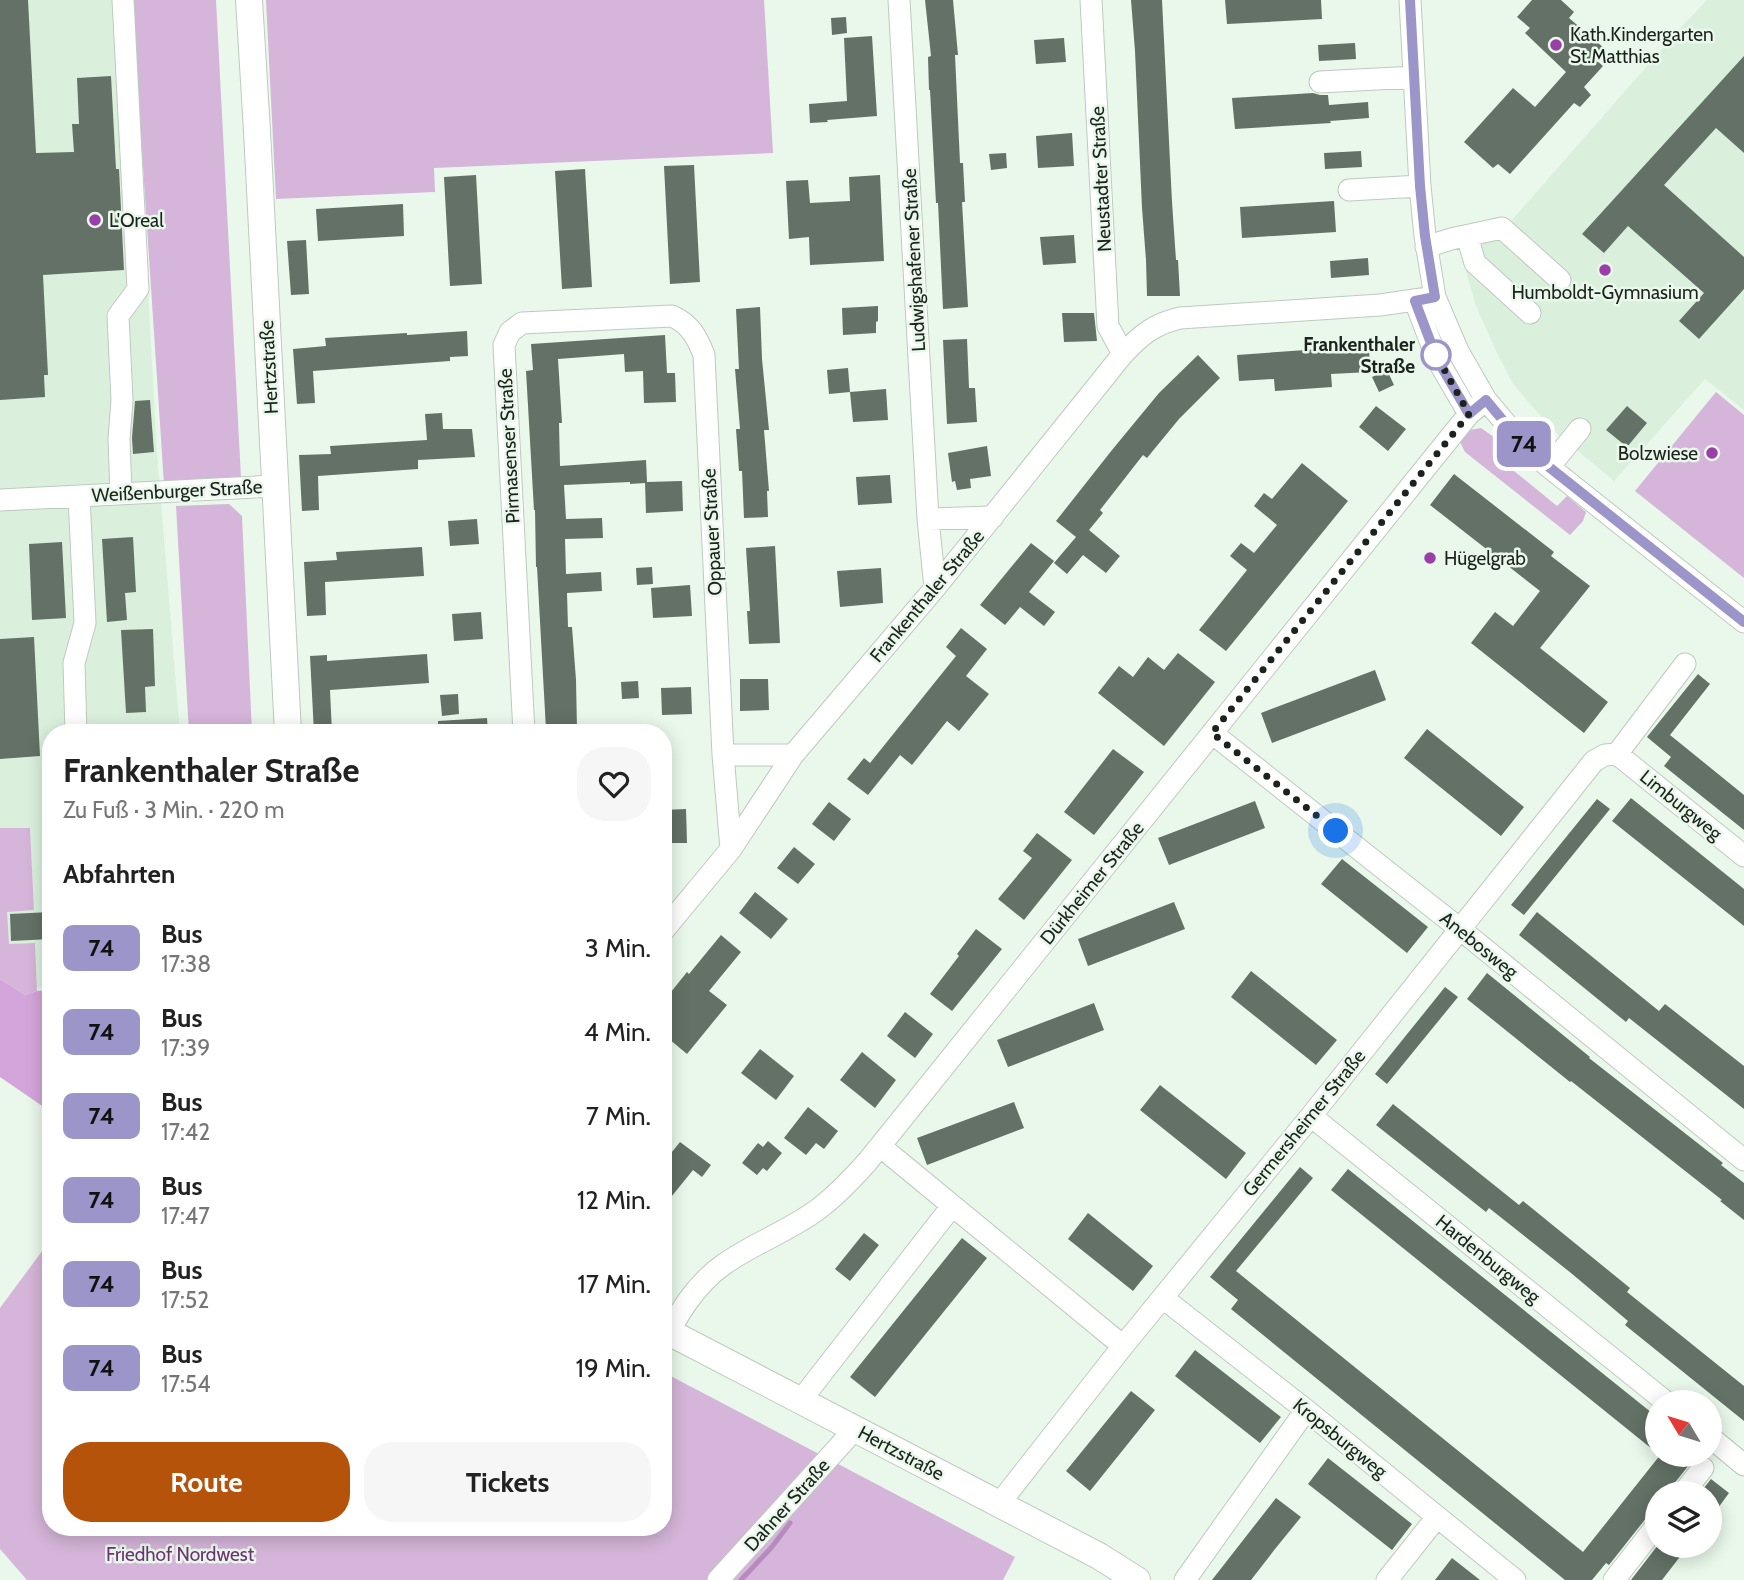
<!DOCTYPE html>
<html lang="de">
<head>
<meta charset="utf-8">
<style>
  :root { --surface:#fff; --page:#f6f6f6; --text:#222; --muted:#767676; --accent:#b45309 }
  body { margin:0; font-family:Cabin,sans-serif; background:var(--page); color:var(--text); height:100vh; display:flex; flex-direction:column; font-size:26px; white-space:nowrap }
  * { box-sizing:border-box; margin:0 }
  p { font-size:23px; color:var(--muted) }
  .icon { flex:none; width:38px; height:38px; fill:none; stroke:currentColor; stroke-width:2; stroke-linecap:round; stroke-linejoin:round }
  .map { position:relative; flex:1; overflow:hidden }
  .sheet { position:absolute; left:42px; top:724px; width:630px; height:812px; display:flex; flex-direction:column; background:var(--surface); border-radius:28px; box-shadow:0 4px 18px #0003 }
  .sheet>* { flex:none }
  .badge { padding:0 14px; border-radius:10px; font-size:24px; line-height:46px }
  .needle { width:46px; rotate:308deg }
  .tools { position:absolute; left:1645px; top:1390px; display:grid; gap:14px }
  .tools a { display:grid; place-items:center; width:77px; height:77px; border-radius:50%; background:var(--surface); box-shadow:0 4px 18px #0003; font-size:35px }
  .you { position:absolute; width:35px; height:35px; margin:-18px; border:5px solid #fff; border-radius:50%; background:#1a73e8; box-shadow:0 0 0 10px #1a73e833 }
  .map>.badge { position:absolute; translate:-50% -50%; box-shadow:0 0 0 4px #fff }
  h2 { padding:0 21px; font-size:26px; line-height:63px }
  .round { display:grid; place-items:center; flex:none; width:74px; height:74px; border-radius:28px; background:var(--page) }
  .overview { display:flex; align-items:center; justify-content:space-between; height:119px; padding:0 21px }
  h1 { font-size:33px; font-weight:700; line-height:52px }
  .primary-button { display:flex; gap:14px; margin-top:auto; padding:14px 21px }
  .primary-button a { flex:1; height:80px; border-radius:28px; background:var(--accent); color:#fff; font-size:28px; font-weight:700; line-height:80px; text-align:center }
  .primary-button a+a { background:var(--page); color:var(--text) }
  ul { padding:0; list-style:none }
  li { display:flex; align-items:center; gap:21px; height:84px; padding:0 21px }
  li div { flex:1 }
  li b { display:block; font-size:26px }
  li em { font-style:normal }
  li .badge { min-width:77px; font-weight:700; text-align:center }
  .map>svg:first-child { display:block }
</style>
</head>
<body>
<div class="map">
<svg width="1744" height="1580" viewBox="0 0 1744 1580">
  <rect width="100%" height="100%" fill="#e9f8eb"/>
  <!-- built -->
  <path fill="#daf0dd" d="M 0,0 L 132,0 L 157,453 L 180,733 L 51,733 L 51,987 L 37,988 L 35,943 L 8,945 L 7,912 L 34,909 L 30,828 L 0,828 Z
    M 1707,0 L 1744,0 L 1744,410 L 1705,379 L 1614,481 L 1553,430 L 1513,384 L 1495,349 L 1476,306 L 1455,234 L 1511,221 L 1683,25 Z"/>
  <!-- green -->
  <path fill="#d5b5d9" d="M 132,0 L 216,0 L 241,478 L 164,484 Z
    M 266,0 L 764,0 L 773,153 L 434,168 L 435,192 L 276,199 Z
    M 1716,392 L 1744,415 L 1744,578 L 1635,491 Z
    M 1481,428 L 1505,445 L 1497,457 L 1557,506 L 1567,496 L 1586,512 L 1583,521 L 1570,535 L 1465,452 L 1460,442 L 1470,430 Z
    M 229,504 L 242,516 L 252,733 L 189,733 L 176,506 Z
    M 0,828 L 30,828 L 34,910 L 7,912 L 9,944 L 35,943 L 37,991 L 25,995 L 0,979 Z
    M 51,1239 L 51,1528 L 663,1528 L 663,1372 L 1015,1557 L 1003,1580 L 27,1580 L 0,1549 L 0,1308 Z"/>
  <!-- forest -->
  <path fill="#d4a5da" d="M 0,979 L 25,995 L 37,991 L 51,990 L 51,1112 L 0,1077 Z"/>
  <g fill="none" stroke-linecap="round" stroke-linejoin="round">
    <!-- stream -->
    <path stroke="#b88bbe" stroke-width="5" d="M 741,1580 L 771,1548 L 790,1523"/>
  </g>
  <!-- building -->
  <path fill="#637166" d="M 0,0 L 28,0 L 36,153 L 74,152 L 72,124 L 79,124 L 77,78 L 111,76 L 116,169 L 119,169 L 124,270 L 43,275 L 48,375 L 44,375 L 45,397 L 0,400 Z
    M 925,0 L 953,0 L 958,55 L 955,55 L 960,163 L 963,163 L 965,202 L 962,202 L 968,307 L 943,309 L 938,203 L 936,203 L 930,90 L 929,90 L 928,57 L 931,56 Z
    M 1131,0 L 1162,0 L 1172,202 L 1176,260 L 1178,260 L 1180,296 L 1147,296 L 1146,260 L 1142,208 L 1135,51 Z
    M 1225,0 L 1321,0 L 1322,19 L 1227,24 Z
    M 1532,0 L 1561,0 L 1574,12 L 1569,18 L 1604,48 L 1595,59 L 1603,66 L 1584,87 L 1591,95 L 1580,107 L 1574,103 L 1510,174 L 1498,164 L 1493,168 L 1464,142 L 1513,88 L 1535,107 L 1566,72 L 1525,33 L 1530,28 L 1517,17 Z
    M 846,17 L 847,33 L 832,35 L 831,18 Z
    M 872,36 L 877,116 L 827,120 L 828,122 L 810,123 L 809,104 L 847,101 L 844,38 Z
    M 1064,38 L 1066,62 L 1036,64 L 1034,40 Z
    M 1355,43 L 1356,59 L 1319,61 L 1318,45 Z
    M 1744,56 L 1744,153 L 1716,128 L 1664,185 L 1744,257 L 1744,289 L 1699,339 L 1679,321 L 1704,293 L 1628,226 L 1604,253 L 1582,234 Z
    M 1313,93 L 1320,95 L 1328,95 L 1329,105 L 1368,102 L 1369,118 L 1330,121 L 1331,123 L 1235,129 L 1232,98 Z
    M 1072,133 L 1074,166 L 1038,168 L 1036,136 Z
    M 1361,151 L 1362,167 L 1325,169 L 1324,153 Z
    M 1006,153 L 1007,168 L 991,170 L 989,154 Z
    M 694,165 L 700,282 L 670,284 L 664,166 Z
    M 585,169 L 592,287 L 562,289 L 555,171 Z
    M 476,175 L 482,284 L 450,286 L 444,177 Z
    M 880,175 L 884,261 L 810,265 L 809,237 L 789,239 L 786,181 L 808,180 L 810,203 L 850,201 L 849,177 Z
    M 1334,201 L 1336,232 L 1242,238 L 1240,207 Z
    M 403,204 L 404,236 L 318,241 L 316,209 Z
    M 1074,235 L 1076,263 L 1043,265 L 1040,237 Z
    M 306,240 L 309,294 L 291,295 L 287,241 Z
    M 1368,258 L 1369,275 L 1331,278 L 1330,261 Z
    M 878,306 L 878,321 L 876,322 L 876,333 L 843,335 L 842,308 Z
    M 760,307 L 762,359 L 769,430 L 764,430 L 769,491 L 767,491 L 768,517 L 744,518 L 742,471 L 739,471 L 736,429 L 740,429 L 735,369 L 739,369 L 736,309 Z
    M 1062,313 L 1094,313 L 1097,341 L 1064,342 Z
    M 467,331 L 468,356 L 450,357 L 450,361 L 313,371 L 315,403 L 297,404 L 293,349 L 326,346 L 325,338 L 407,333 L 407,335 Z
    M 665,335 L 667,373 L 675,373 L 676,402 L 644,403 L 643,371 L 625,372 L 624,354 L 558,359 L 562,423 L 559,423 L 560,466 L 646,460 L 647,482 L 682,481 L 683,511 L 646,513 L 645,483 L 630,484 L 630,482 L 564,485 L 566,519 L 602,518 L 603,538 L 565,539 L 566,574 L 601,572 L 602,591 L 567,593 L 568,627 L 572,627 L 576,680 L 577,729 L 546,730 L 537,567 L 536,567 L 535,510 L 534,510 L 526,371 L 533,370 L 531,344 Z
    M 967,339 L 969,388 L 975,388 L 977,422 L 947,424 L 943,340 Z
    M 1369,347 L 1370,372 L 1331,374 L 1332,387 L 1275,391 L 1274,379 L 1239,381 L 1237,355 L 1320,349 L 1320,350 Z
    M 1198,355 L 1220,378 L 1179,419 L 1147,458 L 1143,455 L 1100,510 L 1103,513 L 1089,530 L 1120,556 L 1106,573 L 1083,555 L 1067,574 L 1054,563 L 1076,537 L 1056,521 L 1112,450 L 1159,393 Z
    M 848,368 L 850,392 L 829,394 L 827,370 Z
    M 1387,370 L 1394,385 L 1379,392 L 1372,377 Z
    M 886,389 L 888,420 L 853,422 L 850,392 Z
    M 150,400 L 154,452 L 133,454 L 132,438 L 135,401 Z
    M 1376,406 L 1406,429 L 1388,451 L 1359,427 Z
    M 1627,406 L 1647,423 L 1627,447 L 1606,430 Z
    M 442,413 L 443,429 L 472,429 L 475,457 L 418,460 L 418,469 L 318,476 L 319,510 L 302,511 L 299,455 L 331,454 L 330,446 L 427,440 L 425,414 Z
    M 987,446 L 991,476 L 970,479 L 971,488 L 957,490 L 955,481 L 952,482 L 948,453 Z
    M 1302,463 L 1348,501 L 1226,651 L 1199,630 L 1247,570 L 1230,556 L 1241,543 L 1254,553 L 1277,525 L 1254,506 L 1264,493 L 1272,499 Z
    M 1454,474 L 1554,552 L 1551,556 L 1590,586 L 1540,648 L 1608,702 L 1584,733 L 1471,643 L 1495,612 L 1513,626 L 1540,591 L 1430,505 Z
    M 890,475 L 892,503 L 858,505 L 856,477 Z
    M 477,519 L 479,544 L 450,546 L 448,521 Z
    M 133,537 L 136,592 L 125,593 L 127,620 L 107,622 L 102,539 Z
    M 62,542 L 66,618 L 32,620 L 29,544 Z
    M 1031,543 L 1054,561 L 1029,592 L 1055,612 L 1044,626 L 1020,607 L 1005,625 L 980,605 Z
    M 775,546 L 780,643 L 749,644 L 747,611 L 750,611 L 746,548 Z
    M 422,547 L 424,576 L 325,582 L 326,615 L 307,616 L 304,562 L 337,560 L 336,552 Z
    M 652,567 L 653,584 L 637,585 L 636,568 Z
    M 881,568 L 883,603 L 840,607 L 837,571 Z
    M 690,585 L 692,616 L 653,618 L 651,588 Z
    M 481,612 L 483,639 L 454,641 L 452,614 Z
    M 961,628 L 987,649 L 966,676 L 989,694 L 959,731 L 947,721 L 912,765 L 900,755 L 868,795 L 847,779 L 864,758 L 870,763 L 956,656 L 946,647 Z
    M 153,629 L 155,686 L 145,687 L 146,712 L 126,713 L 121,630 Z
    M 34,637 L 40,756 L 0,759 L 0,639 Z
    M 1178,653 L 1215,682 L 1164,746 L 1098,693 L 1119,666 L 1133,677 L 1148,657 L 1164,670 Z
    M 427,654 L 429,683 L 330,690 L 332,733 L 314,733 L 310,656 L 327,655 L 327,661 Z
    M 1375,670 L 1386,700 L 1272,743 L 1261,713 Z
    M 1698,674 L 1710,684 L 1670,735 L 1744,795 L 1744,830 L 1664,766 L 1671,757 L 1647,737 Z
    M 740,679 L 768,679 L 769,710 L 740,711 Z
    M 638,681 L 639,698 L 622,699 L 621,682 Z
    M 691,687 L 692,714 L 662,715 L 661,688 Z
    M 458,694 L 459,714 L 442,716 L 440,695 Z
    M 487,718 L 488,733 L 438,733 L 438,721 Z
    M 1427,729 L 1524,807 L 1501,836 L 1404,758 Z
    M 1113,749 L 1144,772 L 1094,835 L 1064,812 Z
    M 1631,798 L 1744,889 L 1744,926 L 1612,821 Z
    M 1597,799 L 1610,809 L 1524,915 L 1511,905 Z
    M 1255,801 L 1265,828 L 1169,865 L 1158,838 Z
    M 829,802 L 851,819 L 834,841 L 812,824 Z
    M 686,809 L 687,843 L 663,843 L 663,810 Z
    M 1037,833 L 1072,860 L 1024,920 L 998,899 L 1032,858 L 1023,851 Z
    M 794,847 L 815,864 L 798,884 L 777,868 Z
    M 1342,859 L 1428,927 L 1407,953 L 1321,884 Z
    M 755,892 L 788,919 L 771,939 L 739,913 Z
    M 1174,902 L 1185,929 L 1088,966 L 1078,939 Z
    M 51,912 L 51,939 L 11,941 L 10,914 Z
    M 1537,912 L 1659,1011 L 1665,1004 L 1744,1066 L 1744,1109 L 1629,1018 L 1626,1022 L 1519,935 Z
    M 976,929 L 1002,949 L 952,1011 L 930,994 L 959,956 L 957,954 Z
    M 721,935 L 741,952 L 709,991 L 727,1005 L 687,1054 L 663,1034 L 663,1002 L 687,972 L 689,974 Z
    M 1251,971 L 1337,1040 L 1316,1065 L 1231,997 Z
    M 1487,973 L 1590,1057 L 1589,1058 L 1723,1163 L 1721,1165 L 1744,1183 L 1744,1220 L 1720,1201 L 1722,1200 L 1571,1081 L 1570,1082 L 1467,999 Z
    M 1445,987 L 1458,997 L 1387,1084 L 1375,1074 Z
    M 1094,1003 L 1104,1030 L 1008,1067 L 997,1040 Z
    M 905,1012 L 933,1034 L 915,1058 L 887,1036 Z
    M 760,1049 L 794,1076 L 776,1100 L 741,1073 Z
    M 862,1052 L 896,1080 L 875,1108 L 840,1080 Z
    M 1160,1085 L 1246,1153 L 1226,1179 L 1140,1110 Z
    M 1014,1102 L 1024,1128 L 927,1165 L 917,1138 Z
    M 1393,1104 L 1519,1205 L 1523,1201 L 1630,1288 L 1627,1292 L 1744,1386 L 1744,1421 L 1625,1325 L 1628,1321 L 1571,1273 L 1489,1208 L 1486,1212 L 1376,1125 Z
    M 808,1107 L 838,1131 L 824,1149 L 816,1143 L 806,1155 L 784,1138 Z
    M 768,1141 L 782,1153 L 767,1171 L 763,1168 L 757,1175 L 742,1163 L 758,1143 L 763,1147 Z
    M 680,1142 L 711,1165 L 702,1177 L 693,1170 L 663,1207 L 663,1163 Z
    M 1300,1167 L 1313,1178 L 1236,1271 L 1583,1552 L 1661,1454 L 1703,1454 L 1693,1460 L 1673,1485 L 1670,1493 L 1657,1493 L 1657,1511 L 1647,1517 L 1609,1565 L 1606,1563 L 1592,1580 L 1565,1580 L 1231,1309 L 1238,1300 L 1210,1277 Z
    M 1348,1169 L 1657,1417 L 1657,1453 L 1331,1190 Z
    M 1088,1213 L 1153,1266 L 1133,1291 L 1068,1239 Z
    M 864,1233 L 879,1245 L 850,1281 L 835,1269 Z
    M 962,1238 L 987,1258 L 875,1397 L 850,1377 Z
    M 1195,1350 L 1281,1417 L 1260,1443 L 1175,1376 Z
    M 1131,1391 L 1155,1410 L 1090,1491 L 1066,1471 Z
    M 1328,1458 L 1412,1524 L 1392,1550 L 1308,1484 Z
    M 1711,1479 L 1729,1493 L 1710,1519 L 1710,1493 L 1700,1493 Z
    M 1276,1498 L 1301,1517 L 1275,1549 L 1251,1580 L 1212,1580 Z
    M 1658,1545 L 1689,1545 L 1662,1580 L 1631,1580 Z
    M 1452,1558 L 1480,1580 L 1435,1580 Z"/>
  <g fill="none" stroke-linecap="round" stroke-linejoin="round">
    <!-- minor casing -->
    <g stroke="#bccbbe" stroke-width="23">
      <path id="minor" d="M 899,0 L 928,519 L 935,588
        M 1091,0 L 1108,326 L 1123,354
        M 1410,0 L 1420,186 L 1425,236 L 1435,297 L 1458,351 L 1486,400 L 1525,446 L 1549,467 L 1744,622
        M 1320,82 L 1414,77
        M 1349,190 L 1420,186
        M 1467,236 L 1475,263 L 1530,313
        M 1426,247 L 1451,239 L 1502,228 L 1560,280
        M 1415,301 L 1437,359 L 1469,414
        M 1549,467 L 1580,429
        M 121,494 L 119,439 L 122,400 L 118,316 L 138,289 L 123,0
        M 0,500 L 275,486
        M 928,519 L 993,517
        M 76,733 L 74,663 L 85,623 L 79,496
        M 524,733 L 504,345 L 510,332 L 522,323 L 672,316 C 690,324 697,337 704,355 L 723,755 L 731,849
        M 1212,733 L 1460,929 L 1744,1160
        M 1617,754 L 1744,856
        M 1617,754 L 1685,664
        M 723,755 L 793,755
        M 663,931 L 731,849 L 793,755 L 935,588 L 1123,354 C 1141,335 1154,324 1180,318 L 1380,305 L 1435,297
        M 1311,1116 L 1666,1402
        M 880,1146 L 1123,1346
        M 1163,1298 L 1306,1410 L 1515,1580
        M 669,1332 C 682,1307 699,1282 723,1265 C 752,1244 787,1232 817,1210 C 836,1196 852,1179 868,1161 L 1423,471 L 1469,414 L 1486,400
        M 801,1400 L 952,1206
        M 1710,1437 L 1744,1465
        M 1683,1493 L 1703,1468
        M 999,1504 L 1123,1346 L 1311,1116 L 1594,761 L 1605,755 L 1617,754
        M 718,1580 L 855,1429
        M 1185,1580 L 1306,1410
        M 1387,1580 L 1437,1517
        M 1614,1580 L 1657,1525"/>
    </g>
    <!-- major casing -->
    <g stroke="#bccbbe" stroke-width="28">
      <path id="major" d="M 249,0 L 257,131 L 288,733
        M 663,1329 L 1099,1556 L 1137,1580"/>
    </g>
    <!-- minor -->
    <use href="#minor" stroke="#fff" stroke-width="21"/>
    <!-- major -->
    <use href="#major" stroke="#fff" stroke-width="26"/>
  </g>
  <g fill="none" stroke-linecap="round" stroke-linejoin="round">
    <!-- line casing -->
    <g stroke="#fff" stroke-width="16">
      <path id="line" d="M 1410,0 L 1420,186 L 1425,236 L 1435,297 L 1415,301 L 1437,359 L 1469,414 L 1486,400 C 1505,424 1526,446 1549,467 L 1744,622"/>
    </g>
    <!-- line -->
    <use href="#line" stroke="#9b95c9" stroke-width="10"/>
    <!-- walk -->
    <path stroke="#1c221d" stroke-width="7" stroke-dasharray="0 12.6" d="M 1336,831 L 1212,733 L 1469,414 L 1436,355"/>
  </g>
  <!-- markers -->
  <g fill="#9a3ea8" stroke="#e9f8eb" stroke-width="2.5">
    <circle cx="1556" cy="45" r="7"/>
    <circle cx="95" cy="220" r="7"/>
    <circle cx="1605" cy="270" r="7"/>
    <circle cx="1712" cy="453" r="7"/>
    <circle cx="1430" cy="558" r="7"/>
  </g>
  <circle fill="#fff" stroke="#9b95c9" stroke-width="3.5" cx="1436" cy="355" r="14"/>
  <g text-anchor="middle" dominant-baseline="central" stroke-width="5" stroke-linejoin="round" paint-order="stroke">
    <!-- poi labels -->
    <g font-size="19" fill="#1c221d" stroke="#e9f8eb" text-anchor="start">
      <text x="1570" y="34">Kath.Kindergarten<tspan x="1570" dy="22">St.Matthias</tspan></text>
      <text x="109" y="220">L'Oreal</text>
      <text x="1605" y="292" text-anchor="middle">Humboldt-Gymnasium</text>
      <text x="1698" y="453" text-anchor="end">Bolzwiese</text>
      <text x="1444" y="558">Hügelgrab</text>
    </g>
    <!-- street labels -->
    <g font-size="19" fill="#1c221d" stroke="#e9f8eb">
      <text transform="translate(1101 179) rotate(-93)">Neustadter Straße</text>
      <text transform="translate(914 260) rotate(-93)">Ludwigshafener Straße</text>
      <text transform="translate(269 367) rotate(-93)">Hertzstraße</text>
      <text transform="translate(509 446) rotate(-93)">Pirmasenser Straße</text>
      <text transform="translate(177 491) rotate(-3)">Weißenburger Straße</text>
      <text transform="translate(712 532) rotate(-93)">Oppauer Straße</text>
      <text transform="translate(927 596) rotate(-50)">Frankenthaler Straße</text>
      <text transform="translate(1681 805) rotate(39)">Limburgweg</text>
      <text transform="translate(1092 883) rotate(-51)">Dürkheimer Straße</text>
      <text transform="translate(1479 945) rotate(39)">Anebosweg</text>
      <text transform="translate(1304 1123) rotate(-51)">Germersheimer Straße</text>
      <text transform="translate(1488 1259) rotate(39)">Hardenburgweg</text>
      <text transform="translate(1340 1438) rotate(39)">Kropsburgweg</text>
      <text transform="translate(901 1453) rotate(28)">Hertzstraße</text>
      <text transform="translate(787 1505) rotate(-48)">Dahner Straße</text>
    </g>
    <!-- stop labels -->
    <g font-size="19" font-weight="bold" fill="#1c221d" stroke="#e9f8eb" text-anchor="end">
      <text x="1415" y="344">Frankenthaler<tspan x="1415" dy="22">Straße</tspan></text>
    </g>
    <!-- park labels -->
    <g font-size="19" fill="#6d3475" stroke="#e9f8eb">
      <text x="180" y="1554">Friedhof Nordwest</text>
    </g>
  </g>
</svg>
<div class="tools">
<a><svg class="needle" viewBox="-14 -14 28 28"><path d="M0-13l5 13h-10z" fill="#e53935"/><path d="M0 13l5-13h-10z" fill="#767676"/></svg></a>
<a><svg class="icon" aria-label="layers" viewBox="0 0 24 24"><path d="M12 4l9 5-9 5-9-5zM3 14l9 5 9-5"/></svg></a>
</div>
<div class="you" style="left:1336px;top:831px"></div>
<b class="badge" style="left:1524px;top:444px;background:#9b95c9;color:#111">74</b>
<section class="sheet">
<div class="overview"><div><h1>Frankenthaler Straße</h1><p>Zu Fuß · 3 Min. · 220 m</p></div><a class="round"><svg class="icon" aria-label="heart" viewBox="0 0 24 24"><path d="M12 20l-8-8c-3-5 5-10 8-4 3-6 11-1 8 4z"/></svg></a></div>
<h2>Abfahrten</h2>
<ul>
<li><span class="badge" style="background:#9b95c9;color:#111">74</span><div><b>Bus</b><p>17:38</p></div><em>3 Min.</em></li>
<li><span class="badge" style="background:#9b95c9;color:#111">74</span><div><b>Bus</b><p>17:39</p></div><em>4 Min.</em></li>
<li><span class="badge" style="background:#9b95c9;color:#111">74</span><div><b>Bus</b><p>17:42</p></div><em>7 Min.</em></li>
<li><span class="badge" style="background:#9b95c9;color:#111">74</span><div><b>Bus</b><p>17:47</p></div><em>12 Min.</em></li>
<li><span class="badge" style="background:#9b95c9;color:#111">74</span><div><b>Bus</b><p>17:52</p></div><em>17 Min.</em></li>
<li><span class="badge" style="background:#9b95c9;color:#111">74</span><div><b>Bus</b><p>17:54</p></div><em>19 Min.</em></li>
</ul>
<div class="primary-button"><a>Route</a><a>Tickets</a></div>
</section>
</div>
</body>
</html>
